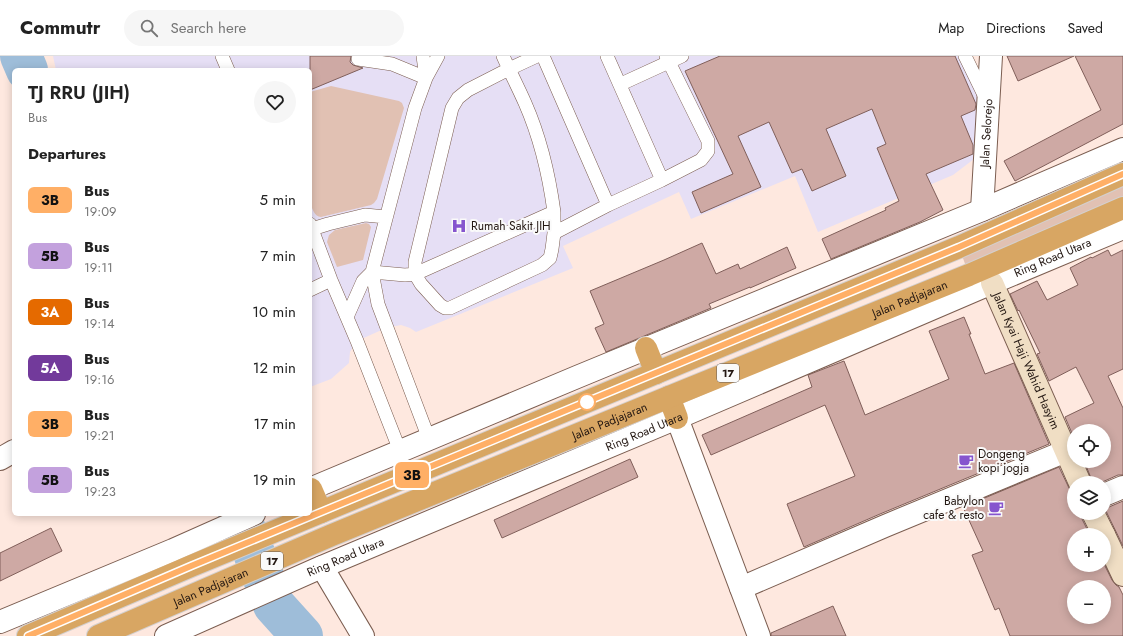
<!DOCTYPE html>
<html lang="en">
<head>
<meta charset="utf-8">
<style>
  :root { --surface:#fff; --page:#f6f6f6; --text:#222; --muted:#767676; --line:#e0e0e0 }
  body { margin:0; font-family:Jost,sans-serif; background:var(--page); color:var(--text); height:100vh; display:flex; flex-direction:column; font-size:15px; white-space:nowrap }
  * { box-sizing:border-box; margin:0 }
  p { font-size:13px; color:var(--muted) }
  .icon { flex:none; width:22px; height:22px; fill:none; stroke:currentColor; stroke-width:2; stroke-linecap:round; stroke-linejoin:round }
  .map { position:relative; flex:1; overflow:hidden }
  .panel { position:absolute; left:12px; top:12px; width:300px; height:448px; display:flex; flex-direction:column; background:var(--surface); border-radius:6px; box-shadow:0 2px 10px #0003 }
  .panel>* { flex:none }
  .badge { padding:0 8px; border-radius:6px; font-size:14px; line-height:26px }
  .tools { position:absolute; left:1067px; top:368px; display:grid; gap:8px }
  .tools a { display:grid; place-items:center; width:44px; height:44px; border-radius:50%; background:var(--surface); box-shadow:0 2px 10px #0003; font-size:20px }
  .map>.badge { position:absolute; translate:-50% -50%; box-shadow:0 0 0 2px #fff }
  h2 { padding:0 16px; font-size:15px; line-height:36px }
  .round { display:grid; place-items:center; flex:none; width:42px; height:42px; border-radius:21px; background:var(--page) }
  .overview { display:flex; align-items:center; justify-content:space-between; height:68px; padding:0 16px }
  h1 { font-size:19px; font-weight:600; line-height:30px }
  ul { padding:0; list-style:none }
  li { display:flex; align-items:center; gap:12px; height:56px; padding:0 16px }
  li div { flex:1 }
  li b { display:block; font-size:15px }
  li em { font-style:normal }
  li .badge { min-width:44px; font-weight:700; text-align:center }
  header { display:flex; align-items:center; gap:24px; box-sizing:border-box; height:56px; padding:0 20px; background:var(--surface); border-bottom:1px solid var(--line) }
  header strong { font-size:19px }
  nav { display:flex; gap:22px; margin-inline-start:auto; font-size:14px }
  .search { width:280px; height:36px; background:var(--page); display:flex; align-items:center; gap:10px; box-sizing:border-box; padding:0 14px; border-radius:22px; color:var(--muted); font-size:15px }
  .map>svg:first-child { display:block }
</style>
</head>
<body>
<header>
<strong>Commutr</strong>
<div class="search"><svg class="icon" aria-label="search" viewBox="0 0 24 24"><circle cx="10" cy="10" r="6"/><path d="M15 15l6 6"/></svg>Search here</div>
<nav><a>Map</a><a>Directions</a><a>Saved</a></nav>
</header>
<div class="map">
<svg width="1123" height="580" viewBox="0 0 1123 580">
  <rect width="100%" height="100%" fill="#fee8df"/>
  <!-- medical -->
  <path fill="#e6dff5" d="M 53,0 L 961,0 L 982,43 L 974,103 L 953,119 L 818,176 L 795,120 L 691,163 L 679,136 L 563,190 L 573,212 L 416,276 L 410,272 L 401,269 L 386,272 L 357,285 L 350,296 L 349,307 L 331,323 L 310,331 L 310,14 L 56,14 Z"/>
  <!-- green -->
  <path fill="#e1c1b3" d="M 331,30 L 399,45 L 402,47 L 404,52 L 377,143 L 374,147 L 371,149 L 321,161 C 314,160 313,154 310,147 L 310,36 Z
    M 1123,120 L 1123,150 L 969,219 L 959,191 Z
    M 366,167 L 369,168 L 371,171 L 363,204 L 337,211 L 327,186 L 329,179 L 335,174 Z"/>
  <g fill="none" stroke-linecap="round" stroke-linejoin="round">
    <!-- river -->
    <path stroke="#9ebdd9" stroke-width="42" d="M 21,0 L 27,14
      M 239,458 L 274,549 L 302,580"/>
  </g>
  <!-- building -->
  <path fill="#cea9a4" stroke="#805f5a" fill-rule="evenodd" d="M 310,0 L 351,0 L 350,6 L 353,9 L 363,12 L 310,34 Z
    M 720,0 L 955,0 L 976,48 L 975,54 L 961,60 L 973,89 L 973,98 L 926,118 L 943,154 L 920,166 L 831,203 L 822,183 L 886,154 L 885,152 L 899,145 L 877,92 L 886,88 L 872,53 L 826,73 L 846,120 L 812,135 L 802,113 L 792,117 L 769,66 L 738,80 L 761,131 L 701,157 L 692,136 L 733,118 L 685,15 Z
    M 1007,0 L 1074,0 L 1018,25 Z
    M 1075,0 L 1123,0 L 1123,68 L 1015,125 L 1004,105 L 1101,54 Z
    M 702,187 L 716,218 L 738,208 L 740,213 L 787,191 L 796,212 L 750,232 L 750,231 L 709,248 L 711,252 L 606,296 L 595,272 L 604,268 L 590,235 L 664,204 Z
    M 1108,194 L 1111,200 L 1123,194 L 1123,313 L 1108,320 L 1123,352 L 1123,419 L 1118,419 L 1100,427 L 1092,427 L 1091,422 L 1084,405 L 1104,405 L 1104,375 L 1074,375 L 1074,382 L 1065,361 L 1094,347 L 1076,311 L 1049,325 L 1037,298 L 1040,297 L 1019,254 L 1018,255 L 1010,238 L 1037,225 L 1047,244 L 1078,229 L 1070,212 L 1091,201 L 1092,202 Z
    M 964,261 L 971,278 L 969,278 L 985,318 L 1014,307 L 1049,388 L 880,458 L 804,491 L 787,448 L 855,420 L 825,349 L 711,399 L 702,379 L 812,331 L 808,319 L 844,305 L 865,359 L 949,323 L 929,275 Z
    M 630,403 L 638,421 L 502,482 L 494,464 Z
    M 1059,411 L 1069,432 L 1074,438 L 1074,457 L 1081,457 L 1082,463 L 1090,479 L 1074,479 L 1074,509 L 1104,509 L 1104,508 L 1112,524 L 1116,529 L 1119,531 L 1123,539 L 1123,580 L 1010,580 L 999,552 L 995,554 L 972,499 L 983,495 L 963,451 ZM 1074,531 L 1104,531 L 1104,561 L 1074,561 Z
    M 1123,445 L 1123,490 L 1104,451 L 1109,451 Z
    M 51,472 L 62,495 L 0,525 L 0,497 Z
    M 833,550 L 846,580 L 771,580 L 771,577 Z"/>
  <g fill="none" stroke-linecap="round" stroke-linejoin="round">
    <!-- service casing -->
    <g stroke="#7b5d50" stroke-width="14">
      <path id="service" d="M 222,0 L 228,14
        M 423,0 L 426,22
        M 537,0 L 509,13 L 468,34 L 458,42 L 452,52 L 415,206 L 415,218 L 421,228 L 440,249 L 445,252 L 450,252 L 542,209 L 550,202 L 552,193 L 554,177 L 554,156
        M 543,0 L 608,149
        M 607,0 L 662,124
        M 965,0 L 986,43
        M 358,3 L 392,8 L 426,22
        M 621,28 L 682,0
        M 310,168 L 331,224 L 357,285 L 400,395
        M 312,173 L 328,168 L 365,159 L 386,161
        M 554,177 L 608,149 L 662,124 L 701,104 L 708,95 L 708,85 L 666,0
        M 310,234 L 331,224
        M 347,261 L 363,225 L 372,216 L 405,219 L 415,218 L 554,156 C 549,119 540,81 525,47 C 518,31 510,16 503,0
        M 429,383 L 378,248 L 372,216 L 415,52 L 426,22 L 438,0"/>
    </g>
    <!-- minor casing -->
    <g stroke="#7b5d50" stroke-width="24">
      <g id="minor">
        <path id="s1" d="M 982,154 L 991,0"/>
        <path d="M 677,362 L 759,580"/>
        <path d="M 0,403 L 14,395"/>
        <path d="M 1104,439 L 1123,431"/>
        <path d="M 322,511 L 363,580"/>
        <path d="M 741,532 L 885,470 L 1066,395"/>
      </g>
    </g>
    <!-- tertiary casing -->
    <g stroke="#7b5d50" stroke-width="24">
      <g id="tertiary">
        <path d="M 310,433 L 577,321 L 982,154 L 1123,93"/>
        <path d="M 0,566 L 173,494 L 254,458"/>
        <path id="s2" d="M 166,580 L 317,513 L 677,362 L 992,227 L 1123,172"/>
      </g>
    </g>
    <!-- secondary casing -->
    <g stroke="#7b5d50" stroke-width="24">
      <g id="secondary">
        <path id="s3" d="M 992,227 L 1080,427"/>
        <path d="M 1093,457 L 1104,479"/>
        <path d="M 1104,479 L 1123,519"/>
      </g>
    </g>
    <!-- trunk casing -->
    <g stroke="#d3d0cf" stroke-width="24">
      <g id="trunk">
        <path d="M 646,292 L 656,317"/>
        <path d="M 669,341 L 677,362"/>
        <path d="M 311,433 L 321,456"/>
        <path d="M 28,580 L 191,510 L 959,191 L 1123,118"/>
        <path id="s4" d="M 98,580 L 332,479 L 669,341 L 969,219 L 1123,152"/>
      </g>
    </g>
    <!-- service -->
    <use href="#service" stroke="#fff" stroke-width="13"/>
    <!-- minor -->
    <use href="#minor" stroke="#fff" stroke-width="22"/>
    <!-- tertiary -->
    <use href="#tertiary" stroke="#fff" stroke-width="22"/>
    <!-- secondary -->
    <use href="#secondary" stroke="#f0dec4" stroke-width="22"/>
    <!-- trunk -->
    <use href="#trunk" stroke="#d8a663" stroke-width="22"/>
  </g>
  <g fill="none" stroke-linecap="round" stroke-linejoin="round">
    <!-- line casing -->
    <g stroke="#fff" stroke-width="9">
      <path id="line" d="M 28,580 L 191,510 L 959,191 L 1123,118"/>
    </g>
    <!-- line -->
    <use href="#line" stroke="#ffaf66" stroke-width="6"/>
  </g>
  <!-- icons -->
  <defs>
    <g id="hospital-bare" transform="scale(1.2)"><path d="M-5-5h3v3.5h4V-5h3V5h-3V1.5h-4V5h-3Z" fill="#8655ce" stroke="#fafafa" stroke-width="2.5" paint-order="stroke"/></g>
    <g id="cafe-bare" transform="scale(1.2)"><path d="M-5.5-4.5H6V0H3Q3 3.5 0 3.5H-2.5Q-5.5 3.5-5.5 0ZM3-3.2v2h1.7v-2ZM-6 4.5H4V6H-6Z" fill="#8655ce" stroke="#fafafa" stroke-width="2.5" paint-order="stroke"/></g>
  </defs>
  <g fill-rule="evenodd">
    <use href="#hospital-bare" x="459" y="170"/>
    <use href="#cafe-bare" x="966" y="405"/>
    <use href="#cafe-bare" x="996" y="452"/>
  </g>
  <!-- markers -->
  <circle fill="#fff" stroke="#ffaf66" stroke-width="2" cx="587" cy="346" r="8"/>
  <g text-anchor="middle" dominant-baseline="central" stroke-width="4" stroke-linejoin="round" paint-order="stroke">
    <!-- shield labels -->
    <g fill="#fafafa" stroke="#635a57" stroke-width="1">
      <rect x="717" y="308" width="22" height="18" rx="3"/>
      <rect x="261" y="496" width="22" height="18" rx="3"/>
    </g>
    <g font-size="11" font-weight="bold" fill="#221611">
      <text x="728" y="317">17</text>
      <text x="272" y="505">17</text>
    </g>
    <!-- street labels -->
    <g font-size="12" fill="#221611" stroke="#fafafa">
      <text stroke="none"><textPath href="#s1" startOffset="77">Jalan Selorejo</textPath></text>
      <text stroke="none"><textPath href="#s2" startOffset="964">Ring Road Utara</textPath></text>
      <text stroke="none"><textPath href="#s4" startOffset="879">Jalan Padjajaran</textPath></text>
      <text stroke="none"><textPath href="#s3" startOffset="85">Jalan Kyai Haji Wahid Hasyim</textPath></text>
      <text stroke="none"><textPath href="#s4" startOffset="555">Jalan Padjajaran</textPath></text>
      <text stroke="none"><textPath href="#s2" startOffset="520">Ring Road Utara</textPath></text>
      <text stroke="none"><textPath href="#s2" startOffset="196">Ring Road Utara</textPath></text>
      <text stroke="none"><textPath href="#s4" startOffset="123">Jalan Padjajaran</textPath></text>
    </g>
    <!-- poi labels -->
    <g font-size="12" fill="#221611" stroke="#fafafa" text-anchor="start">
      <text x="471" y="170">Rumah Sakit JIH</text>
      <text x="978" y="398">Dongeng<tspan x="978" dy="14">kopi jogja</tspan></text>
      <text x="984" y="445" text-anchor="end">Babylon<tspan x="984" dy="14">cafe &amp; resto</tspan></text>
    </g>
  </g>
</svg>
<div class="tools">
<a><svg class="icon" aria-label="locate" viewBox="0 0 24 24"><circle cx="12" cy="12" r="6"/><path d="M12 2v4M12 18v4M2 12h4M18 12h4"/></svg></a>
<a><svg class="icon" aria-label="layers" viewBox="0 0 24 24"><path d="M12 4l9 5-9 5-9-5zM3 14l9 5 9-5"/></svg></a>
<a>+</a>
<a>−</a>
</div>
<b class="badge" style="left:412px;top:419px;background:#ffaf66;color:#111">3B</b>
<section class="panel">
<div class="overview"><div><h1>TJ RRU (JIH)</h1><p>Bus</p></div><a class="round"><svg class="icon" aria-label="heart" viewBox="0 0 24 24"><path d="M12 20l-8-8c-3-5 5-10 8-4 3-6 11-1 8 4z"/></svg></a></div>
<h2>Departures</h2>
<ul>
<li><span class="badge" style="background:#ffaf66;color:#111">3B</span><div><b>Bus</b><p>19:09</p></div><em>5 min</em></li>
<li><span class="badge" style="background:#c3a1dd;color:#111">5B</span><div><b>Bus</b><p>19:11</p></div><em>7 min</em></li>
<li><span class="badge" style="background:#e56a00;color:#fff">3A</span><div><b>Bus</b><p>19:14</p></div><em>10 min</em></li>
<li><span class="badge" style="background:#723a9b;color:#fff">5A</span><div><b>Bus</b><p>19:16</p></div><em>12 min</em></li>
<li><span class="badge" style="background:#ffaf66;color:#111">3B</span><div><b>Bus</b><p>19:21</p></div><em>17 min</em></li>
<li><span class="badge" style="background:#c3a1dd;color:#111">5B</span><div><b>Bus</b><p>19:23</p></div><em>19 min</em></li>
</ul>
</section>
</div>
</body>
</html>
